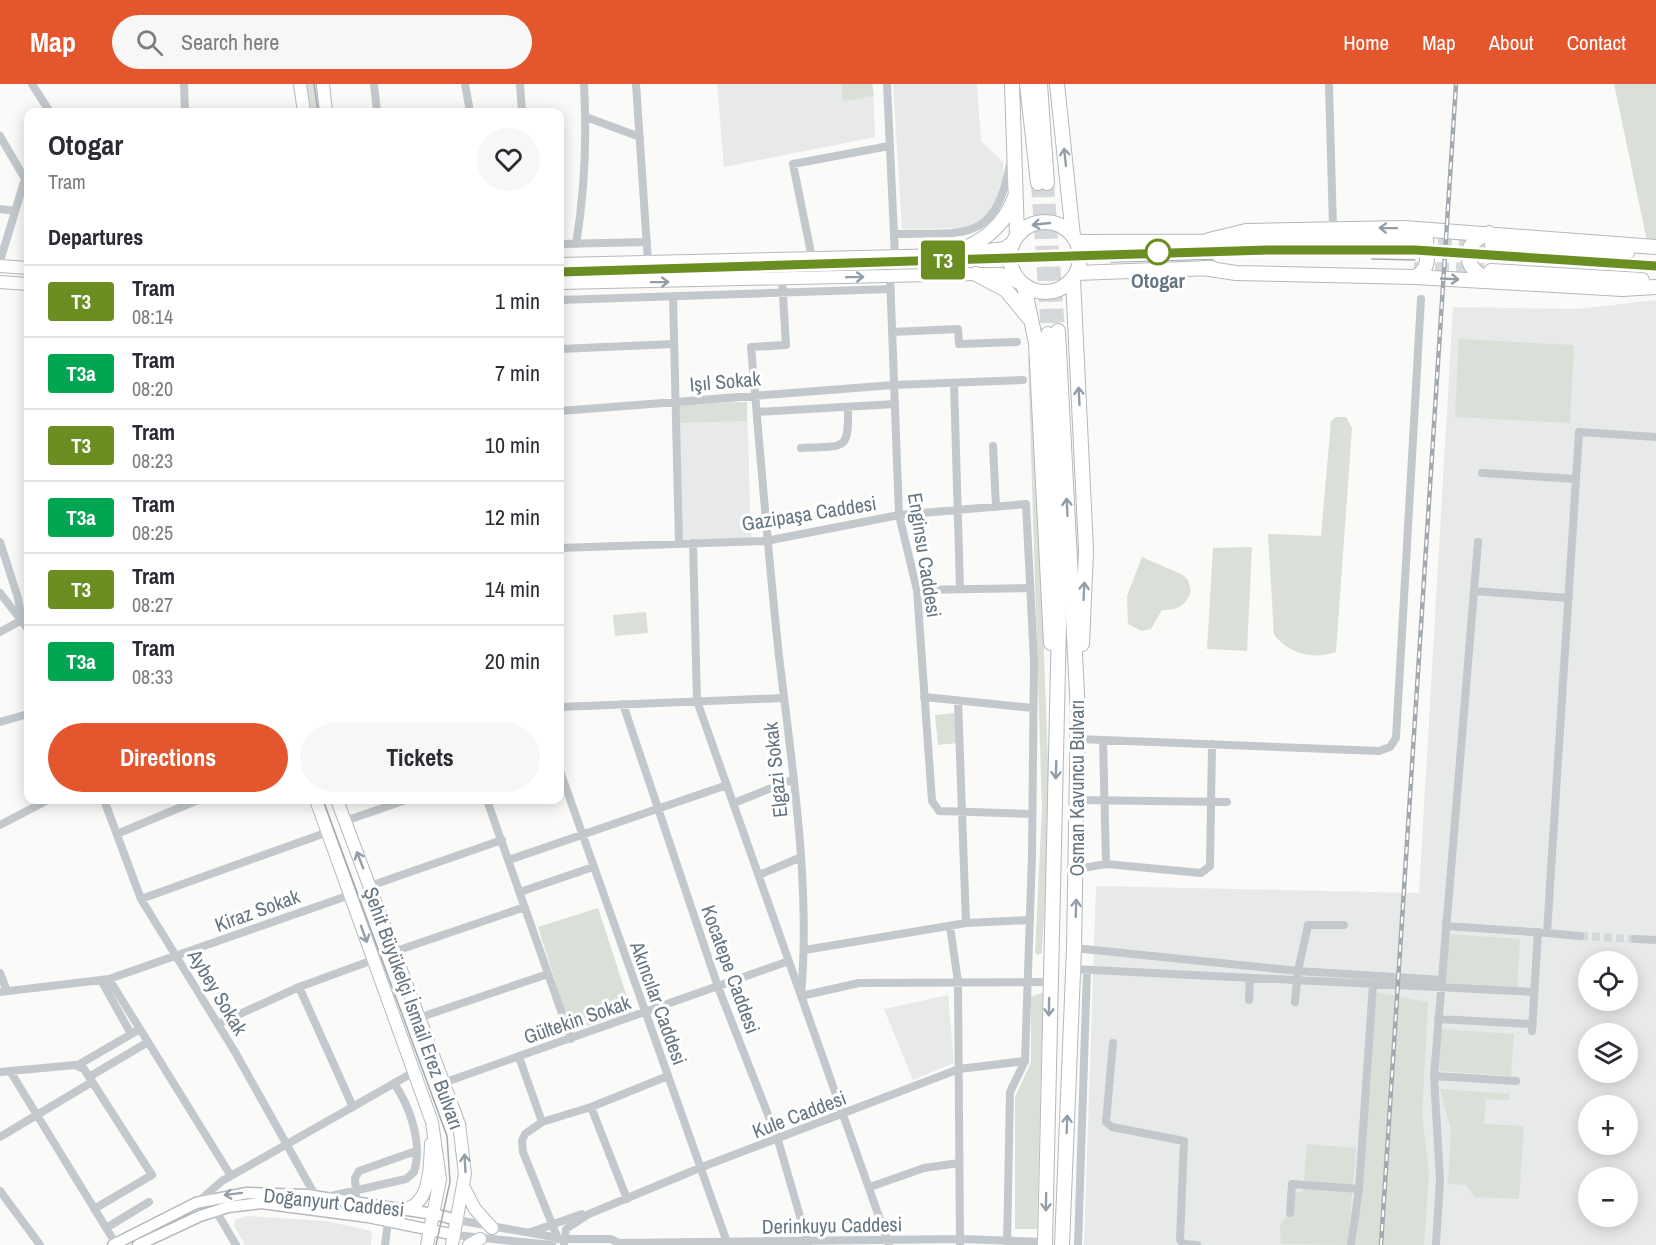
<!DOCTYPE html>
<html lang="en">
<head>
<meta charset="utf-8">
<style>
  :root { --surface:#fff; --page:#f7f7f7; --text:#2b2b33; --muted:#7c7c81; --line:#e1e1e2; --accent:#e4572e }
  body { margin:0; font-family:"Archivo Narrow",sans-serif; background:var(--page); color:var(--text); height:100vh; display:flex; flex-direction:column; font-size:22px; white-space:nowrap }
  * { box-sizing:border-box; margin:0 }
  p { font-size:20px; color:var(--muted) }
  .icon { flex:none; width:33px; height:33px; fill:none; stroke:currentColor; stroke-width:2; stroke-linecap:round; stroke-linejoin:round }
  .map { position:relative; flex:1; overflow:hidden }
  .details { position:absolute; left:24px; top:24px; width:540px; height:696px; display:flex; flex-direction:column; background:var(--surface); border-radius:12px; box-shadow:0 3px 15px #0003 }
  .details>* { flex:none }
  .badge { padding:0 12px; border-radius:4px; font-size:21px; line-height:39px }
  .controls { position:absolute; left:1578px; top:867px; display:grid; gap:12px }
  .controls a { display:grid; place-items:center; width:60px; height:60px; border-radius:50%; background:var(--surface); box-shadow:0 3px 15px #0003; font-size:30px }
  .map>.badge { position:absolute; translate:-50% -50%; box-shadow:0 0 0 3px #fff }
  h2 { padding:0 24px; font-size:22px; line-height:54px }
  .round { display:grid; place-items:center; flex:none; width:63px; height:63px; border-radius:32px; background:var(--page) }
  .overview { display:flex; align-items:center; justify-content:space-between; height:102px; padding:0 24px }
  h1 { font-size:28px; font-weight:700; line-height:45px }
  .button { display:flex; gap:12px; margin-top:auto; padding:12px 24px }
  .button a { flex:1; height:69px; border-radius:36px; background:var(--accent); color:#fff; font-size:24px; font-weight:700; line-height:69px; text-align:center }
  .button a+a { background:var(--page); color:var(--text) }
  ul { padding:0; list-style:none }
  li { display:flex; align-items:center; gap:18px; height:72px; padding:0 24px; border-top:2px solid var(--line) }
  li div { flex:1 }
  li b { display:block; font-size:22px }
  li em { font-style:normal }
  li .badge { min-width:66px; font-weight:700; text-align:center }
  header { display:flex; align-items:center; gap:36px; box-sizing:border-box; height:84px; padding:0 30px; background:var(--accent); color:#fff }
  header strong { font-size:28px }
  nav { display:flex; gap:33px; margin-inline-start:auto; font-size:21px }
  .search { width:420px; height:54px; background:var(--page); display:flex; align-items:center; gap:15px; box-sizing:border-box; padding:0 21px; border-radius:33px; color:var(--muted); font-size:22px }
  .map>svg:first-child { display:block }
</style>
</head>
<body>
<header>
<strong>Map</strong>
<div class="search"><svg class="icon" aria-label="search" viewBox="0 0 24 24"><circle cx="10" cy="10" r="6"/><path d="M15 15l6 6"/></svg>Search here</div>
<nav><a>Home</a><a>Map</a><a>About</a><a>Contact</a></nav>
</header>
<div class="map">
<svg width="1656" height="1161" viewBox="0 0 1656 1161">
  <rect width="100%" height="100%" fill="#fafaf8"/>
  <!-- built -->
  <path fill="#e8e9e9" fill-rule="evenodd" d="M 717,0 L 873,0 L 875,53 L 724,83 Z
    M 893,0 L 977,0 L 981,57 L 1003,78 L 1004,94 L 1000,111 L 986,132 L 977,139 L 965,144 L 902,145 Z
    M 1656,216 L 1656,1161 L 1084,1161 L 1096,802 L 1419,809 L 1453,223 L 1577,225 ZM 1588,878 L 1628,878 L 1628,916 L 1588,916 ZM 1588,950 L 1628,950 L 1628,988 L 1588,988 ZM 1588,1022 L 1628,1022 L 1628,1060 L 1588,1060 ZM 1588,1094 L 1628,1094 L 1628,1132 L 1588,1132 Z
    M 747,318 L 751,454 L 682,456 L 677,320 Z
    M 948,911 L 954,979 L 913,996 L 884,925 Z
    M 247,1132 L 326,1137 L 372,1147 L 371,1161 L 245,1161 L 234,1142 L 235,1136 Z"/>
  <!-- green -->
  <path fill="#dadfd7" d="M 306,0 L 317,0 L 320,28 L 309,28 Z
    M 841,0 L 872,0 L 874,12 L 843,17 Z
    M 1614,0 L 1656,0 L 1656,158 L 1647,157 Z
    M 1459,255 L 1574,261 L 1570,339 L 1455,333 Z
    M 1033,273 L 1050,731 L 1042,869 L 1038,871 L 1035,869 L 1042,724 L 1028,274 Z
    M 747,318 L 747,337 L 677,339 L 677,320 Z
    M 1336,333 L 1346,333 L 1352,344 L 1336,568 C 1312,576 1290,570 1274,551 L 1268,450 L 1321,452 L 1331,337 Z
    M 1252,463 L 1247,567 L 1207,565 L 1213,464 Z
    M 1142,473 L 1183,491 L 1188,496 L 1191,507 C 1187,521 1177,527 1162,526 L 1151,545 L 1142,547 L 1128,540 L 1127,512 Z
    M 646,528 L 648,549 L 615,552 L 613,531 Z
    M 955,629 L 958,659 L 938,661 L 935,631 Z
    M 598,824 L 632,928 L 571,947 L 538,843 Z
    M 1447,850 L 1520,855 L 1517,906 L 1444,901 Z
    M 1376,908 L 1428,918 L 1422,1031 L 1429,1089 L 1424,1161 L 1356,1161 Z
    M 1041,909 L 1043,909 L 1037,1145 L 1015,1145 L 1015,1013 L 1031,978 L 1031,913 Z
    M 1441,945 L 1514,950 L 1511,992 L 1439,987 Z
    M 1440,1005 L 1510,1010 L 1509,1016 L 1486,1015 L 1484,1040 L 1524,1042 L 1519,1115 L 1475,1113 L 1466,1101 L 1448,1100 L 1451,1046 Z
    M 1307,1060 L 1356,1064 L 1348,1161 L 1281,1160 L 1280,1141 L 1291,1127 L 1293,1108 L 1303,1108 Z"/>
  <g fill="none" stroke-linecap="round" stroke-linejoin="round">
    <!-- street-tunnel -->
    <path stroke="#d5d9db" stroke-width="8" stroke-dasharray="8 4" stroke-linecap="butt" d="M 1580,852 L 1635,855"/>
    <!-- highway-tunnel -->
    <path stroke="#d5d9db" stroke-width="14" stroke-dasharray="14 7" stroke-linecap="butt" d="M 1038,99 L 1048,250
      M 1047,99 L 1058,247
      M 1417,157 L 1492,161
      M 1414,185 L 1484,186"/>
    <!-- secondary casing -->
    <g stroke="#b3babf" stroke-width="13">
      <path id="secondary" d="M 113,1161 L 196,1119 L 247,1109 L 306,1111 L 434,1130 L 457,1136
        M 138,1161 L 200,1132 L 228,1123 L 261,1119 L 368,1133 L 455,1151"/>
    </g>
    <!-- primary casing -->
    <g stroke="#b5babe" stroke-width="14">
      <path id="primary" d="M 300,0 L 304,28
        M 323,0 L 326,28
        M 560,180 L 948,171 L 1004,164 L 1013,158
        M 0,182 L 28,184
        M 0,198 L 28,200
        M 560,199 L 976,190 L 1001,190 L 1021,200
        M 316,716 L 432,1038 L 440,1095 L 427,1161
        M 337,716 L 459,1040 L 465,1090 L 452,1161
        M 463,1102 L 475,1125 L 492,1144
        M 404,1125 C 431,1121 430,1081 431,1060
        M 469,1161 L 480,1155"/>
    </g>
    <!-- highway casing -->
    <g stroke="#b4b9bd" stroke-width="16">
      <path id="highway" d="M 1012,0 L 1017,152
        M 1027,0 L 1038,99
        M 1040,0 L 1047,99
        M 1057,0 L 1073,152
        M1010 173a35 35 0 1 1 70 0a35 35 0 1 1-70 0Z
        M 1209,156 L 1246,147 L 1404,144 L 1656,163
        M 1077,158 L 1415,157
        M 1492,161 L 1627,169
        M 948,171 C 980,160 1003,145 1015,113
        M 1203,184 L 1236,189 L 1415,193 L 1622,205 L 1656,203
        M 1491,187 L 1642,196
        M 1076,189 L 1212,184
        M 976,190 L 1006,206 L 1029,234
        M 1415,193 C 1431,185 1427,171 1426,155 L 1416,145
        M 1073,195 L 1086,466 L 1082,560
        M 1488,196 C 1462,182 1461,160 1489,149
        M 1024,202 L 1036,259 L 1051,559
        M 1058,247 L 1078,628 L 1074,864 L 1062,1161
        M 1045,1161 L 1059,538 L 1048,250"/>
    </g>
    <!-- street -->
    <path stroke="#c3c8cc" stroke-width="8" d="M 32,0 L 50,28
      M 184,0 L 185,28
      M 374,0 L 377,28
      M 465,0 L 470,28
      M 520,0 L 522,28
      M 636,0 L 648,178
      M 887,0 L 895,172
      M 1329,0 L 1333,143
      M 586,33 L 640,53
      M 0,52 L 25,95 L 0,177
      M 0,125 L 15,127
      M 894,150 C 964,148 995,161 1010,80
      M 560,160 L 647,158
      M 576,160 C 585,106 587,54 584,0
      M 812,174 L 793,80 L 889,62
      M 890,192 L 899,431 L 917,506 L 932,717 L 939,727 L 1032,730
      M 782,195 L 786,261 L 751,263 C 760,366 768,469 779,572 C 792,683 811,801 801,912
      M 673,212 L 679,460
      M 560,216 L 891,205
      M 892,248 L 958,245 L 959,260 L 1017,258
      M 560,265 L 673,260
      M 954,299 L 960,505
      M 560,327 L 894,301 L 1023,296
      M 757,328 L 895,320
      M 993,362 L 996,423
      M 801,364 C 844,361 849,370 848,323
      M 1482,389 L 1576,395
      M 0,458 L 18,514 L 22,536 L 0,548
      M 693,459 L 697,617 L 889,1161
      M 560,464 L 766,457 L 899,431 L 1026,420 L 1034,578 L 1032,771 L 1025,977 L 1010,1008 L 1007,1161
      M 917,506 L 1030,504
      M 1474,507 L 1569,514
      M 0,509 L 28,545
      M 924,613 L 1033,624
      M 958,617 L 966,839
      M 623,620 L 718,903 L 778,1056 L 808,1160
      M 560,623 L 784,614
      M 0,638 L 28,630
      M 1078,655 L 1379,667 L 1390,663 L 1396,654 L 1421,215
      M 1103,656 L 1106,780
      M 560,687 L 728,1161
      M 104,716 L 141,815 L 235,968 L 316,1113
      M 487,716 L 571,955
      M 1077,716 L 1227,718
      M 734,719 L 794,695
      M 345,737 L 406,716
      M 0,741 L 48,716
      M 117,750 L 198,716
      M 509,776 L 727,701
      M 1077,785 L 1106,780 L 1201,789 L 1210,782 L 1212,660
      M 759,791 L 799,774
      M 370,802 L 502,756
      M 520,808 L 593,783
      M 141,815 L 328,748
      M 1446,839 L 1446,842 L 1547,849 L 1579,348 L 1656,353
      M 950,842 L 958,898 L 960,1161
      M 1547,849 L 1580,852
      M 1635,855 L 1656,856
      M 1074,864 L 1298,887 L 1442,896
      M 805,866 L 966,839 L 1030,836
      M 393,868 L 525,823
      M 1073,885 L 1534,908
      M 0,889 L 7,907
      M 109,895 L 231,1092
      M 101,896 L 131,950
      M 299,903 L 353,1023
      M 0,908 L 109,895 L 350,811
      M 801,912 L 859,899 L 1050,898
      M 1249,916 L 1250,894
      M 1295,918 L 1298,887 L 1308,841 L 1344,841
      M 418,934 L 548,890
      M 1438,935 L 1533,940
      M 218,940 L 299,903 L 373,876
      M 1532,947 L 1538,848
      M 1113,959 L 1106,1038 L 1112,1043 L 1184,1057 L 1180,1156 L 1184,1160 L 1197,1161
      M 519,973 L 542,1038
      M 78,981 L 140,945
      M 10,987 L 116,1160
      M 0,988 L 75,981 L 84,985 L 152,1091 L 94,1125
      M 1434,992 L 1516,997
      M 89,993 L 148,958
      M 443,999 L 789,877
      M 591,1023 L 627,1115
      M 0,1053 L 92,998
      M 870,1103 L 924,1084 L 959,1079
      M 0,1107 L 40,1161
      M 356,1111 L 355,1094 L 359,1087 L 416,1067
      M 331,1112 L 406,1095 L 414,1088 C 423,1059 410,1023 394,999
      M 198,1118 L 222,1097 L 414,988
      M 216,1127 L 236,1161
      M 1290,1129 L 1292,1100 L 1359,1105
      M 457,1136 L 565,1155 L 611,1155 L 619,1159 L 960,1155 L 1045,1158
      M 106,1144 L 149,1118
      M 531,1148 L 582,1130
      M 455,1151 L 552,1161
      M 558,1155 L 523,1068 L 522,1057 L 525,1050 L 542,1038 L 591,1023 L 668,992
      M 385,1161 L 388,1137
      M 564,1161 L 566,1145 L 589,1130 L 702,1083 L 959,985 L 1025,977
      M 1078,1161 L 1087,886
      M 1351,1161 L 1359,1105 L 1373,900
      M 1436,1161 L 1440,1095 L 1434,992 L 1478,458"/>
    <!-- secondary -->
    <use href="#secondary" stroke="#fff" stroke-width="10"/>
    <!-- primary -->
    <use href="#primary" stroke="#fff" stroke-width="12"/>
    <!-- highway -->
    <use href="#highway" stroke="#fff" stroke-width="14"/>
    <!-- tram -->
    <path stroke="#a2aab0" stroke-width="1.5" d="M 314,0 L 318,28
      M 1492,170 L 1656,182
      M 1372,175 L 1415,176
      M 1111,178 L 1213,175
      M 560,188 L 1158,168 L 1415,166
      M 323,716 L 447,1052 L 450,1098 L 436,1161"/>
    <!-- rail casing -->
    <g stroke="#a2aab0" stroke-width="4.5">
      <path id="rail" d="M 1381,1161 L 1456,0"/>
    </g>
    <!-- rail -->
    <use href="#rail" stroke="#fff" stroke-width="2" stroke-dasharray="7" stroke-linecap="butt"/>
  </g>
  <!-- one-way arrows -->
  <defs><path id="oneway-shaft" d="M-6 0H5M1.5-3L5.5 0L1.5 3" fill="none" stroke-width="1.6" stroke-linecap="round" stroke-linejoin="round" transform="scale(1.5)"/></defs>
  <g stroke="#939fa8">
    <use href="#oneway-shaft" transform="translate(1065 73) rotate(-96)"/>
    <use href="#oneway-shaft" transform="translate(1041 140) rotate(174)"/>
    <use href="#oneway-shaft" transform="translate(1388 144) rotate(-179)"/>
    <use href="#oneway-shaft" transform="translate(855 193) rotate(-1)"/>
    <use href="#oneway-shaft" transform="translate(1450 195) rotate(3)"/>
    <use href="#oneway-shaft" transform="translate(660 198) rotate(-1)"/>
    <use href="#oneway-shaft" transform="translate(1079 312) rotate(-93)"/>
    <use href="#oneway-shaft" transform="translate(1067 423) rotate(-93)"/>
    <use href="#oneway-shaft" transform="translate(1084 507) rotate(-87)"/>
    <use href="#oneway-shaft" transform="translate(1056 686) rotate(92)"/>
    <use href="#oneway-shaft" transform="translate(360 776) rotate(-111)"/>
    <use href="#oneway-shaft" transform="translate(1076 824) rotate(-88)"/>
    <use href="#oneway-shaft" transform="translate(364 850) rotate(70)"/>
    <use href="#oneway-shaft" transform="translate(1049 923) rotate(91)"/>
    <use href="#oneway-shaft" transform="translate(1067 1040) rotate(-88)"/>
    <use href="#oneway-shaft" transform="translate(465 1079) rotate(-93)"/>
    <use href="#oneway-shaft" transform="translate(233 1110) rotate(173)"/>
    <use href="#oneway-shaft" transform="translate(1046 1118) rotate(91)"/>
  </g>
  <g fill="none" stroke-linecap="round" stroke-linejoin="round">
    <!-- line casing -->
    <g stroke="#fff" stroke-width="14">
      <path id="line" d="M 560,188 L 1268,166 L 1415,166 L 1656,182"/>
    </g>
    <!-- line -->
    <use href="#line" stroke="#6b8e23" stroke-width="9"/>
  </g>
  <!-- markers -->
  <circle fill="#fff" stroke="#6b8e23" stroke-width="3" cx="1158" cy="168" r="12"/>
  <g text-anchor="middle" dominant-baseline="central" stroke-width="6" stroke-linejoin="round" paint-order="stroke">
    <!-- stop labels -->
    <g font-size="20" font-weight="bold" fill="#657683" stroke="#fff">
      <text x="1158" y="196">Otogar</text>
    </g>
    <!-- street labels -->
    <g font-size="20" fill="#657683" stroke="#fff">
      <text transform="translate(725 297) rotate(-5)">Işıl Sokak</text>
      <text transform="translate(809 429) rotate(-9)">Gazipaşa Caddesi</text>
      <text transform="translate(925 471) rotate(81)">Enginsu Caddesi</text>
      <text transform="translate(775 686) rotate(-96)">Elgazi Sokak</text>
      <text transform="translate(1076 704) rotate(-90)">Osman Kavuncu Bulvarı</text>
      <text transform="translate(257 826) rotate(-20)">Kiraz Sokak</text>
      <text transform="translate(731 885) rotate(70)">Kocatepe Caddesi</text>
      <text transform="translate(218 908) rotate(59)">Aybey Sokak</text>
      <text transform="translate(659 919) rotate(70)">Akıncılar Caddesi</text>
      <text transform="translate(414 924) rotate(70)">Şehit Büyükelçi İsmail Erez Bulvarı</text>
      <text transform="translate(577 935) rotate(-19)">Gültekin Sokak</text>
      <text transform="translate(799 1030) rotate(-21)">Kule Caddesi</text>
      <text transform="translate(334 1118) rotate(6)">Doğanyurt Caddesi</text>
      <text transform="translate(832 1141) rotate(-1)">Derinkuyu Caddesi</text>
    </g>
  </g>
</svg>
<div class="controls">
<a><svg class="icon" aria-label="locate" viewBox="0 0 24 24"><circle cx="12" cy="12" r="6"/><path d="M12 2v4M12 18v4M2 12h4M18 12h4"/></svg></a>
<a><svg class="icon" aria-label="layers" viewBox="0 0 24 24"><path d="M12 4l9 5-9 5-9-5zM3 14l9 5 9-5"/></svg></a>
<a>+</a>
<a>−</a>
</div>
<b class="badge" style="left:943px;top:176px;background:#6b8e23;color:#fff">T3</b>
<section class="details">
<div class="overview"><div><h1>Otogar</h1><p>Tram</p></div><a class="round"><svg class="icon" aria-label="heart" viewBox="0 0 24 24"><path d="M12 20l-8-8c-3-5 5-10 8-4 3-6 11-1 8 4z"/></svg></a></div>
<h2>Departures</h2>
<ul>
<li><span class="badge" style="background:#6b8e23;color:#fff">T3</span><div><b>Tram</b><p>08:14</p></div><em>1 min</em></li>
<li><span class="badge" style="background:#00a651;color:#fff">T3a</span><div><b>Tram</b><p>08:20</p></div><em>7 min</em></li>
<li><span class="badge" style="background:#6b8e23;color:#fff">T3</span><div><b>Tram</b><p>08:23</p></div><em>10 min</em></li>
<li><span class="badge" style="background:#00a651;color:#fff">T3a</span><div><b>Tram</b><p>08:25</p></div><em>12 min</em></li>
<li><span class="badge" style="background:#6b8e23;color:#fff">T3</span><div><b>Tram</b><p>08:27</p></div><em>14 min</em></li>
<li><span class="badge" style="background:#00a651;color:#fff">T3a</span><div><b>Tram</b><p>08:33</p></div><em>20 min</em></li>
</ul>
<div class="button"><a>Directions</a><a>Tickets</a></div>
</section>
</div>
</body>
</html>
